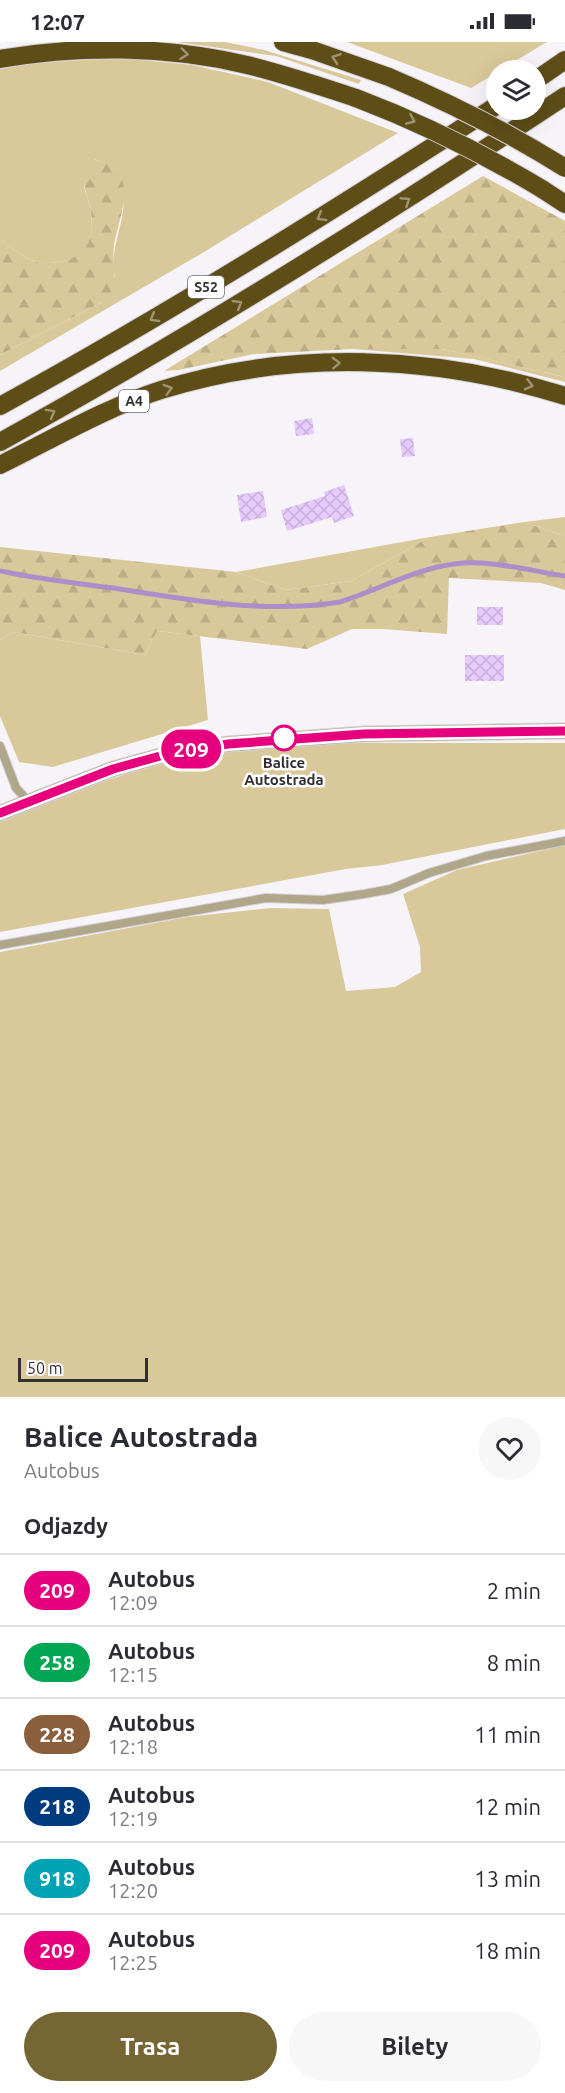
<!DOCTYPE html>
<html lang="pl">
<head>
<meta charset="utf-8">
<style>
  :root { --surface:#fff; --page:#f7f7f7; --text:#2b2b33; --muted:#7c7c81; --line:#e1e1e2; --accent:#766634 }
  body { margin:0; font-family:Ubuntu,sans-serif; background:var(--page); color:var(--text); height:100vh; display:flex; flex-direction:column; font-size:22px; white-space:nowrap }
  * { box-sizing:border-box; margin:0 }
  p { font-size:20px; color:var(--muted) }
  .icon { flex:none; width:33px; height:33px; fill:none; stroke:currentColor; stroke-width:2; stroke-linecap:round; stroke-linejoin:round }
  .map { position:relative; height:1355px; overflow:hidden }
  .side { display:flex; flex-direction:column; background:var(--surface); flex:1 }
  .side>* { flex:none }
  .badge { padding:0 12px; border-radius:20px; font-size:21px; line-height:39px }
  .controls { position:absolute; left:486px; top:18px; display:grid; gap:12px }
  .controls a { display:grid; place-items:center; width:60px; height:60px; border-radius:50%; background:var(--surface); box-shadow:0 6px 24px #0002; font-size:30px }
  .scale { position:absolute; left:18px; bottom:15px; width:130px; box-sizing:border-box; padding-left:6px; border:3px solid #312f32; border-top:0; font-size:16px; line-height:21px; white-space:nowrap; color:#312f32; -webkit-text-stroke:4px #fff; paint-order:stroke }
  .map>.badge { position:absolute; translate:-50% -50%; box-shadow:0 0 0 3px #fff }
  h2 { padding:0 24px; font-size:22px; line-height:54px }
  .round { display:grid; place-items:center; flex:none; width:63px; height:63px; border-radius:32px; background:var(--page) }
  .overview { display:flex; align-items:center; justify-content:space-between; height:102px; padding:0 24px }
  h1 { font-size:28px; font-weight:600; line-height:45px }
  .primary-button { display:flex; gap:12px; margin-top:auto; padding:12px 24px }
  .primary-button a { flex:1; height:69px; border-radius:36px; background:var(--accent); color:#fff; font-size:24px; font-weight:600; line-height:69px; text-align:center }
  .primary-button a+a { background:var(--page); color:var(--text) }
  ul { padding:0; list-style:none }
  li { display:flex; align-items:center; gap:18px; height:72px; padding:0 24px; border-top:2px solid var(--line) }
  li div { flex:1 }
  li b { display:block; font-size:22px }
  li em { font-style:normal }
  li .badge { min-width:66px; font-weight:700; text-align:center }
  .status { display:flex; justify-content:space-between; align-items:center; height:42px; padding:0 30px; background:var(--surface); direction:ltr }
  .status svg { height:16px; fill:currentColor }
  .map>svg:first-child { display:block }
</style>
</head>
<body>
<div class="status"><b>12:07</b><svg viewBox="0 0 49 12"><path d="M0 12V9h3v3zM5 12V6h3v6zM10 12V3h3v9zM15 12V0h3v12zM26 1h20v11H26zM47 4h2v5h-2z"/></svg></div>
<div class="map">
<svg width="565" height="1355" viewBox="0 0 565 1355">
  <defs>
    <pattern id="forest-firs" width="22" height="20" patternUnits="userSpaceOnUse" patternTransform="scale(1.5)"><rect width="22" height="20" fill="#d9c99a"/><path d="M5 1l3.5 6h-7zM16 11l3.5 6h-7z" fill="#bbad85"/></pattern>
    <pattern id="building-cross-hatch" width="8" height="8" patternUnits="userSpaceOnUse" patternTransform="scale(1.5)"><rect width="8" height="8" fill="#e7cbfd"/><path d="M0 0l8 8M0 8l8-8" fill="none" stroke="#c7afd9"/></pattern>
  </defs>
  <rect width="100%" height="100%" fill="#f7f4f9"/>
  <!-- grass -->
  <path fill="#d9c99a" d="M 177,0 L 225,0 L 264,8 L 361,38 L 359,42 L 276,14 Z
    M 347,0 L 547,0 L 500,28 L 496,28 L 496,31 L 471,46 Z
    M 121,16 L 192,23 L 268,40 L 398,91 L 204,210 L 0,329 L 0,313 L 102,260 L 115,234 C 110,211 120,191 123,169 C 125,156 119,139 116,127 L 95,117 C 92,125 86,134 84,143 C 84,148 88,155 89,161 C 95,188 94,212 63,219 C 33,226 23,214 0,197 L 0,27 L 34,21 Z
    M 353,307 L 442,307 L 565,335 L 565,340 L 474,317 Z
    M 565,475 L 565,494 L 524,480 Z
    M 430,495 L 351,539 L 286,548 L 236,530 Z
    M 157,589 L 200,594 L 208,678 L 53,725 L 19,720 L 0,674 L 0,598 L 14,590 L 145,613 Z
    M 337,701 L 565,701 L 565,787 L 382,823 L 346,827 L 0,890 L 0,779 C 55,758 111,734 169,720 C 224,706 281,704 337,701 Z
    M 565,803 L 565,1355 L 0,1355 L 0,910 L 187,875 L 271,866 L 329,867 L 346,949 L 395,945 L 421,930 L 420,905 L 403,852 L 457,828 Z"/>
  <!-- forest -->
  <path fill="url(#forest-firs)" d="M 94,117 C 104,121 117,124 121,134 C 130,153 117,184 114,203 C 112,217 117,232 113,245 C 111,251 107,255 102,260 L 0,313 L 0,197 C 23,214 33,226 63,219 C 94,212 95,187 89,160 C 87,154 85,148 84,142 C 83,134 83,126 83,119 Z
    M 483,134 L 565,179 L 565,335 L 442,307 L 353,307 L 254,312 L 179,328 L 164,329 Z
    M 524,480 L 565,494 L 565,548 L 541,541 L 449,536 L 447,592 L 383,587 L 352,587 L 307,607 L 157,589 L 145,613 L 14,590 L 0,598 L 0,505 L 236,530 L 286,548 L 351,539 L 430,495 Z"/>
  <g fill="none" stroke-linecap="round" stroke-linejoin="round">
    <!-- stream -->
    <path stroke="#af8dc8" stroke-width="5" d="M 0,529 C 37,537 75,541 113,546 C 187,558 265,572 340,560 C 378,548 415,527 454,522 C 488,517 531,529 565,534"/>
  </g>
  <!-- building -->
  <path fill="url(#building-cross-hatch)" d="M 312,376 L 314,392 L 296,394 L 294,379 Z
    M 413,396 L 415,414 L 402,415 L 400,397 Z
    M 344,443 L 354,474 L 334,481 L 332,475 L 287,489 L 281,468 L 325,454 L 324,450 Z
    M 263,449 L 267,475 L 241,480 L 237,453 Z
    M 477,565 L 503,565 L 503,583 L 477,583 Z
    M 465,613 L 504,613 L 504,639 L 465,639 Z"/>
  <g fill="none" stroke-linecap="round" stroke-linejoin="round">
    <!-- service casing -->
    <g stroke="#d3d1d5" stroke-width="10">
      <path id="service" d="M 0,704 L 16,746 L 29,760
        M 0,903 L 266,856 L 323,858 L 364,852 L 391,847 L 429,831 L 486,814 L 565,799"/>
    </g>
    <!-- tertiary casing -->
    <g stroke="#d3d1d5" stroke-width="17">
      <path id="tertiary" d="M 0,771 L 113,727 L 171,711 L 228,702 L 364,692 L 565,689"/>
    </g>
    <!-- motorway casing -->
    <g stroke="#d3d1d5" stroke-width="20">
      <path id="motorway" d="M 283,0 L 312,8 L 389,35
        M 0,17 C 81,3 167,4 247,23 C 284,32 320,44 356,56
        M 536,38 L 565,18
        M 542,147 L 565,162
        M 0,364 C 170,271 334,168 496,64
        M 0,400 C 194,293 381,176 565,54
        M 0,423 C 51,398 107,365 161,348 C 292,307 435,313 565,354"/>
    </g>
    <!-- service -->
    <use href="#service" stroke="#b0a689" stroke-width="8"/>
    <!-- tertiary -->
    <use href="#tertiary" stroke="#b0a689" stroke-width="15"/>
    <!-- motorway -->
    <use href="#motorway" stroke="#5e4d17" stroke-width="18"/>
    <!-- motorway-bridge casing -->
    <g stroke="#d3d1d5" stroke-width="20" stroke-linecap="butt">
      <path id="motorway-bridge" d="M 389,35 C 450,61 508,90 565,126
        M 356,56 C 422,81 482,111 542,147"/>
    </g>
    <!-- motorway-bridge -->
    <use href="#motorway-bridge" stroke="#5e4d17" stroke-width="18"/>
  </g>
  <!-- one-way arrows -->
  <defs><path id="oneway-chevron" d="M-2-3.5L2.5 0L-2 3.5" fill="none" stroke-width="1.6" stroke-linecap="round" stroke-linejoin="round" transform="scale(1.5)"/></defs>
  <g stroke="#9e9474">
    <use href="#oneway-chevron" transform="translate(184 12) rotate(7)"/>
    <use href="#oneway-chevron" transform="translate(336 16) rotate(-161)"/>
    <use href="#oneway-chevron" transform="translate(411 78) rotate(23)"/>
    <use href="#oneway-chevron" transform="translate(406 159) rotate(-33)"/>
    <use href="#oneway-chevron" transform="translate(321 175) rotate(149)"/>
    <use href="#oneway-chevron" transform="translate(238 262) rotate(-31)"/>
    <use href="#oneway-chevron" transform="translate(154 276) rotate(149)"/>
    <use href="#oneway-chevron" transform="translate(336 321) rotate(-2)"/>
    <use href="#oneway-chevron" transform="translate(529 343) rotate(14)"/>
    <use href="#oneway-chevron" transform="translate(168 347) rotate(-16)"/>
    <use href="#oneway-chevron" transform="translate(51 371) rotate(-29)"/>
  </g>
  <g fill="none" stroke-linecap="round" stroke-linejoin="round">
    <!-- line casing -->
    <g stroke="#fff" stroke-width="14">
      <path id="line" d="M 0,771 L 113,727 L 171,711 L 228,702 L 364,692 L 565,689"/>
    </g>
    <!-- line -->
    <use href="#line" stroke="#e6007e" stroke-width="9"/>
  </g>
  <!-- markers -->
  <circle fill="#fff" stroke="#e6007e" stroke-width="3" cx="284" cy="696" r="12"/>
  <g text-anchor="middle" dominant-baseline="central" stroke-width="5" stroke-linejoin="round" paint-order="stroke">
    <!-- shield labels -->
    <g fill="#fff" stroke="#6f6d70" stroke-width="1.5">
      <rect x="188" y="234" width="36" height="22" rx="4.5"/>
      <rect x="119" y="348" width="30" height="22" rx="4.5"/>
    </g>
    <g font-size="14" font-weight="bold" fill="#312f32">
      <text x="206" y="245">S52</text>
      <text x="134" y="359">A4</text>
    </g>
    <!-- stop labels -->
    <g font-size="15" font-weight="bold" fill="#312f32" stroke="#fff">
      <text x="284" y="720">Balice<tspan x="284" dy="17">Autostrada</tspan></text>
    </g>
  </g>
</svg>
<div class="controls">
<a><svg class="icon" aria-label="layers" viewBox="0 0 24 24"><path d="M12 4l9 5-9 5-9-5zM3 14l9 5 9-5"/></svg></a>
</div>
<div class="scale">50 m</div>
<b class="badge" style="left:191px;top:707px;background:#e6007e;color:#fff">209</b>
</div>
<section class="side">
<div class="overview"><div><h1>Balice Autostrada</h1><p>Autobus</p></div><a class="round"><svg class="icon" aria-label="heart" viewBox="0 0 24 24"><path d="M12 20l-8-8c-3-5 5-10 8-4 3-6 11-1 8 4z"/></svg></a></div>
<h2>Odjazdy</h2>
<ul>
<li><span class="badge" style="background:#e6007e;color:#fff">209</span><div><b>Autobus</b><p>12:09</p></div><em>2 min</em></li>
<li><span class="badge" style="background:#00a651;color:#fff">258</span><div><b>Autobus</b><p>12:15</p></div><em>8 min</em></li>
<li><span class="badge" style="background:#8b5e3c;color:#fff">228</span><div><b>Autobus</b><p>12:18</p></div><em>11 min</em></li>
<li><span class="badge" style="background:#003b80;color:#fff">218</span><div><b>Autobus</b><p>12:19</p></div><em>12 min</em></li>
<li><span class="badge" style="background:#00a3b4;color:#fff">918</span><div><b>Autobus</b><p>12:20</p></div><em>13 min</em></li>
<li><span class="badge" style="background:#e6007e;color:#fff">209</span><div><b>Autobus</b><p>12:25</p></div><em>18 min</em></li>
</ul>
<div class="primary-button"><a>Trasa</a><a>Bilety</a></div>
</section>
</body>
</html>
